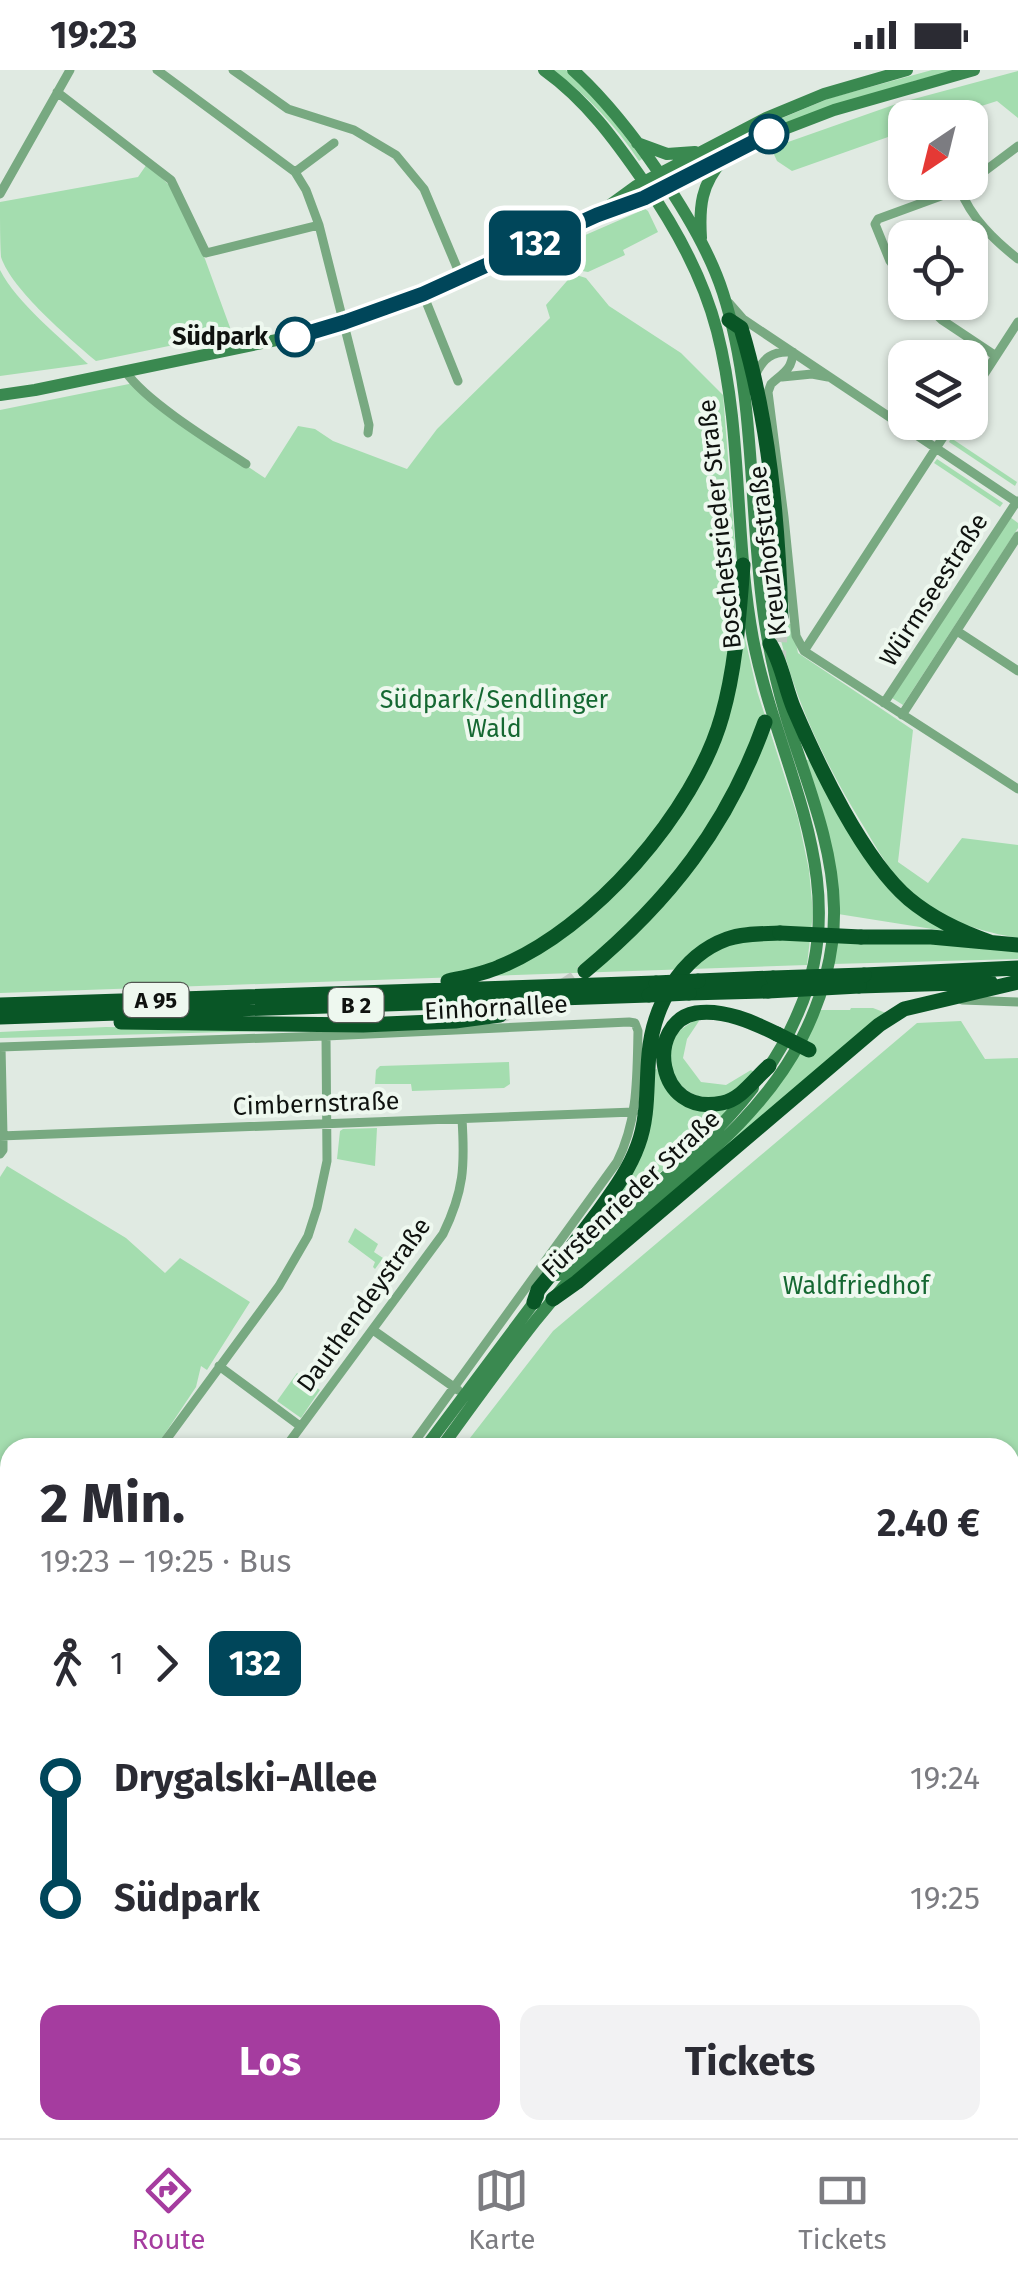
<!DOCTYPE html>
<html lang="de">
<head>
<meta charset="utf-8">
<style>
  :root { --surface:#fff; --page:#f2f2f3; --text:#2b2b33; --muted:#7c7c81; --line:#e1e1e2; --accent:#a53c9f }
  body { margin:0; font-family:"Fira Sans",sans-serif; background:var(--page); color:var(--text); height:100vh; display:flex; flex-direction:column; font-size:38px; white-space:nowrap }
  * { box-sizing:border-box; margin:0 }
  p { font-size:32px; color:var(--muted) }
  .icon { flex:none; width:55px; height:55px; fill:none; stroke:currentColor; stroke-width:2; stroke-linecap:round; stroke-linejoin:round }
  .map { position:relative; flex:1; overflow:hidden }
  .side { position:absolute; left:0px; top:1368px; width:1020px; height:702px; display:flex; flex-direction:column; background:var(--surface); border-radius:30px 30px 0 0; box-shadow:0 2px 8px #0004 }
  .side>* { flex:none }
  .badge { padding:0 20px; border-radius:15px; font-size:35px; line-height:65px }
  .needle { width:65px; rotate:215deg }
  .controls { position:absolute; left:888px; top:30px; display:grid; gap:20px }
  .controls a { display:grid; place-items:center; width:100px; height:100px; border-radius:20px; background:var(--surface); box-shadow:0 2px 8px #0004; font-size:50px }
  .map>.badge { position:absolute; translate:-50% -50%; box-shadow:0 0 0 5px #fff }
  .legs { display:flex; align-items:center; gap:15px; height:110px; padding:0 40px; font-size:32px }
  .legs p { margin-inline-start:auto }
  .overview { display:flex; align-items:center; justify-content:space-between; height:170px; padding:0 40px }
  h1 { font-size:55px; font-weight:700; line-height:75px }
  .cta { display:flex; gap:20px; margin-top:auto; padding:20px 40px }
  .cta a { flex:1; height:115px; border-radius:20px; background:var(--accent); color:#fff; font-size:40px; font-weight:700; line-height:115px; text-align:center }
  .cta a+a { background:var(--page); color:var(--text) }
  ul { padding:0 40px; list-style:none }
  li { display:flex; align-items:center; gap:35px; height:120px; font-size:38px }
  li i { display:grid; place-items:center; width:15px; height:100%; margin:0 12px; background:currentColor }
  li i::after { content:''; width:25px; height:25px; margin:-12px; border:8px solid; border-radius:50%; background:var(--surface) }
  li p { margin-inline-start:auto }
  li:first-child i { background:linear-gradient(#0000 50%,currentColor 0) }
  li:last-child i { background:linear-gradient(currentColor 50%,#0000 0) }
  .status { display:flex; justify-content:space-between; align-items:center; height:70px; padding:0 50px; background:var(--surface); direction:ltr }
  .status svg { height:28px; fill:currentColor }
  .menu { display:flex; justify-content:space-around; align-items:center; height:140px; border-top:2px solid var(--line); background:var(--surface); font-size:28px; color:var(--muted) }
  .menu a { display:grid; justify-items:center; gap:5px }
  .menu .on { color:var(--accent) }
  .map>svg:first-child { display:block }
</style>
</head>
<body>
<div class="status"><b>19:23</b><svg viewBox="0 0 49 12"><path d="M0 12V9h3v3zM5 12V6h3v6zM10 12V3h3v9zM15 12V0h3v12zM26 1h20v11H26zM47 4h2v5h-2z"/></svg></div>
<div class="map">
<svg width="1018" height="2068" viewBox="0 0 1018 2068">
  <rect width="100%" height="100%" fill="#e0eae2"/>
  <!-- green -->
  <path fill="#a4ddaf" d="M 553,0 L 566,0 L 599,32 L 642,89 L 639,91 C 616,56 587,25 553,0 Z
    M 932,0 L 957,0 L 914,11 L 678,106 L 677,104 L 744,64 L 830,28 Z
    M 1018,1 L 1018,48 L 997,31 L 947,47 L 905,48 L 905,61 L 792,101 L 777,91 L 771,78 L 899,33 Z
    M 147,94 L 169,115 L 205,189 L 232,263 L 96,291 C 69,268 12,220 1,187 C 0,171 0,149 0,132 L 138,107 Z
    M 645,139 L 648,141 L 658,162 L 623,180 L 625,185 L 588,202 L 582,201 L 567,173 Z
    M 0,200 C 16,232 62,269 88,294 L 0,306 Z
    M 573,204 L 586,208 L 609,236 L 681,283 L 723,325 L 736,487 L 736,529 L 757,621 L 798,748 L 809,800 L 813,843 L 807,895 L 0,923 L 0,340 L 134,313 L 208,370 L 265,408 L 298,356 L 315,359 L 333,371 L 407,399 L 437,359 L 550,248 L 546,235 Z
    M 951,368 L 1017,412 L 1015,416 L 949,372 Z
    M 937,389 L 1003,433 L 1000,437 L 934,393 Z
    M 1010,447 L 1018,453 L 1018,458 L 903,635 L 892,628 Z
    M 777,553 L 792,554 L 798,583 L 913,660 L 898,792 L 928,813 L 962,768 L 1018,775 L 1018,868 C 983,862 947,852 919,829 C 894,809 880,784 864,757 C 825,694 792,626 777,553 Z
    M 804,690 L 813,690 L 842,745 L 945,861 L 838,844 Z
    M 837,860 L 1018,881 L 1018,889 L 833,894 Z
    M 851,938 L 873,938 L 886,943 L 696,1103 L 729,1070 L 819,940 L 850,940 Z
    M 697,949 L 699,951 L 687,969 L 683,988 L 701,1012 L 726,1015 L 751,1000 L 755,1003 C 745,1012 736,1023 723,1026 C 685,1038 653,992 678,963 C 682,957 692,953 697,949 Z
    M 961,951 L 985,989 L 1018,988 L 1018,2068 L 302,2068 L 291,2060 L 1010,2060 L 1010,1378 L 463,1377 L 553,1261 L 917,953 Z
    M 106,957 L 298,960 L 0,968 L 0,962 Z
    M 509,992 L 510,1014 L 504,1018 L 412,1021 L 411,1014 L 375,1014 L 376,1000 L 380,996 Z
    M 657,999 C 667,1020 682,1040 707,1041 C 715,1041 725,1038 733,1036 L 667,1098 C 648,1108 638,1121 623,1136 C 612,1146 602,1155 591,1164 L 628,1108 L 653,1000 Z
    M 377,1058 L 375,1096 L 337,1089 L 340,1061 L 343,1059 Z
    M 7,1096 L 126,1168 L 165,1203 L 180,1188 L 250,1232 L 207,1300 L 201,1296 L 196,1317 L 156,1377 L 10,1378 L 10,1570 L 0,1584 L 0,1107 Z
    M 355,1158 L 378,1174 L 374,1182 L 383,1188 L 375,1199 L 373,1197 L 375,1192 L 348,1172 Z
    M 297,1303 L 320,1320 L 301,1348 L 277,1331 Z"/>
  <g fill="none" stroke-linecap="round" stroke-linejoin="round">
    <!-- highway-tunnel -->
    <path stroke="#c1cac2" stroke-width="15" stroke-dasharray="15 8" stroke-linecap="butt" d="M 778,595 L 781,547
      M 500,945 C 533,936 558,921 585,901"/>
    <!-- street -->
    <path stroke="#78a981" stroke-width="9" d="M 157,0 L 295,102 L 306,120 L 319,155 L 365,338 L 369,355 L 368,363
      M 233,0 L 288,39 L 354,60 L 396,85 L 424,119 L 461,207
      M 57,22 L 171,110 L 206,183 L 319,155
      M 295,102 L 334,73
      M 970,112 L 1018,76
      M 960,119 C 971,148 994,170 1018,189
      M 0,124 L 70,0
      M 905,212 L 890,191 L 875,154 L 878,149 L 960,119 L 969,112
      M 423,224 L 458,311
      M 923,232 L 942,250 L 996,286
      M 729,233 L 743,249 L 1018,433
      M 793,282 C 792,300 783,303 771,314 L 768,322 L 784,447 L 796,566 L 804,581 L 1018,719
      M 126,302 C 145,331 215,374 246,394
      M 756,304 C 763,288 773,281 790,282
      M 782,307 L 812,304 L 828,307
      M 970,326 L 1018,252
      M 957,561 L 1018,601
      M 804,581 L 953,352
      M 884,633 L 1017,431
      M 902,645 L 1018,466
      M 962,930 L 1018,932
      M 0,977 L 326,966 L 629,952 L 635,953 L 638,961 C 637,1006 638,1051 617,1092 L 410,1378
      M 0,1066 L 634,1042
      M 0,1084 L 3,1080 L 3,1065 L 1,977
      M 373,1260 L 458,1320
      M 219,1296 L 300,1356
      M 160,1378 L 279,1216 L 308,1166 L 317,1138 L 327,1091 L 326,966
      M 285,1378 L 443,1164 C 464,1121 465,1096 462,1049
      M 0,1589 L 10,1576
      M 0,1627 L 10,1635
      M 0,1765 L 10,1751
      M 0,2049 L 10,2055
      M 17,2060 L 28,2068"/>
    <!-- secondary -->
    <path stroke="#3a8950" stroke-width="12" d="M 544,0 C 586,30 615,70 644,112 C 676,158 703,207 717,261 C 743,361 734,468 753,569 C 778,698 856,812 798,943 C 789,964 779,984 765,1002
      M 637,73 L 667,84 L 695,82
      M 603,140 L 636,116 L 766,48 L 824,24 L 907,0
      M 701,168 C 699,137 701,114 723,90
      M 0,325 L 35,320 L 306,264 L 394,236 L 597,145 L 620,138 L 653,124 L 756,70 L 834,40 L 974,0
      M 558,1205 C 619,1138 698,1090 753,1018
      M 425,1378 L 538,1227
      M 441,1378 C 472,1335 503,1292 536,1250 C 553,1230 569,1208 588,1190 C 660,1118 755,1062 802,968 C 822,929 835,883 834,838 C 833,772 805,709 786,646 C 777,616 770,584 765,553 C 748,444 757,329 723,223 C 701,154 626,48 573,0
      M 0,1871 L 10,1878
      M 0,1896 L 10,1903
      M 0,1965 L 10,1951
      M 0,1990 L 10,1976
      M 236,2060 L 247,2068
      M 264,2060 L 275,2068"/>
    <!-- highway -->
    <path stroke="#095626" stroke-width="15" d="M 729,250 L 741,258 C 769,351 778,450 781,547
      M 770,574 C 782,593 785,618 794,639 C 818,695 863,790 909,829 C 933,849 961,862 990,872
      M 861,867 L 931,867 L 1018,875
      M 585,901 C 669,831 728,756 765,652
      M 864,905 L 1018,898
      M 448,911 C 466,907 483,904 499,897 C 592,860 695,742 722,646 C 736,597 739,545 743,495
      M 698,911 L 773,908
      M 859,916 L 990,912
      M 689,923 L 768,921
      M 0,935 L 656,913
      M 0,947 L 649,925
      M 121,952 L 363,955 L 455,951 L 500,945
      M 769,996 C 754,1009 742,1029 722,1033 C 655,1048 645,952 696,943 C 724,939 753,952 777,964
      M 553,1229 L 577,1212 L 879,955 L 904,939 L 1018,912
      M 534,1232 L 538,1220 C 559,1194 579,1168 599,1141 C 614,1120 629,1100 638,1075 C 649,1046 646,1014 649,984 C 653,937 680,886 727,869 C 743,863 763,864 780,863"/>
    <!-- highway-bridge -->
    <path stroke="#095626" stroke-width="15" d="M 780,863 L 861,867
      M 773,908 L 864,905
      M 656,913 L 698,911
      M 768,921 L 859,916
      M 649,925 L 689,923
      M 777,964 L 809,980"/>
  </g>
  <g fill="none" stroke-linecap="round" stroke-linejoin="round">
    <!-- line-1 casing -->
    <g stroke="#fff" stroke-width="22">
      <path id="line-1" d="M 295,267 L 345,252 L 423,224 L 597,145 L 644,128 L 769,64"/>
    </g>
    <!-- line-1 -->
    <use href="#line-1" stroke="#00465a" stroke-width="15"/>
  </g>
  <!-- markers -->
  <g fill="#fff" stroke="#00465a" stroke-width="5">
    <circle cx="769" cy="64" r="18"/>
    <circle cx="295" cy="267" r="18"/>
  </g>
  <g text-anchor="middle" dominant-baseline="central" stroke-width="8" stroke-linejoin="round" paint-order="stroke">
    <!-- shield labels -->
    <g fill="#eef8ef" stroke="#525752" stroke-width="2.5">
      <rect x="123.5" y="913" width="65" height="34" rx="8"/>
      <rect x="328.5" y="918" width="55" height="34" rx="8"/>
    </g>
    <g font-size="22" font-weight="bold" fill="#0f120f">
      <text x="156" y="930">A 95</text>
      <text x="356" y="935">B 2</text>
    </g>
    <!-- stop labels -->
    <g font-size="25" font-weight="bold" fill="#0f120f" stroke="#eef8ef" text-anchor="end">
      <text x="268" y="267">Südpark</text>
    </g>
    <!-- street labels -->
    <g font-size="25" fill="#0f120f" stroke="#eef8ef">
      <text transform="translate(720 454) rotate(-96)">Boschetsrieder Straße</text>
      <text transform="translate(768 481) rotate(-97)">Kreuzhofstraße</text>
      <text transform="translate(934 520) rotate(-57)">Würmseestraße</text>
      <text transform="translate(496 938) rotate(-3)">Einhornallee</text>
      <text transform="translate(316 1034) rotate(-2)">Cimbernstraße</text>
      <text transform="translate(631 1124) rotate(-43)">Fürstenrieder Straße</text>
      <text transform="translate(364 1235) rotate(-54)">Dauthendeystraße</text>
    </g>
    <!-- park labels -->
    <g font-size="25" fill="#156832" stroke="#eef8ef">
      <text x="494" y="630">Südpark/Sendlinger<tspan x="494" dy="29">Wald</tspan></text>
      <text x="856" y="1216">Waldfriedhof</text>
    </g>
  </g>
</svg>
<div class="controls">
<a><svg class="needle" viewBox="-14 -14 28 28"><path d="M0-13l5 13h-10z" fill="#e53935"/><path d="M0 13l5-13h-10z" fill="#7c7c81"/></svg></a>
<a><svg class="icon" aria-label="locate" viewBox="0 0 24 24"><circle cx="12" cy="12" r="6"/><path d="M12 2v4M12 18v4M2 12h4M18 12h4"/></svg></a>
<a><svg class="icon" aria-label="layers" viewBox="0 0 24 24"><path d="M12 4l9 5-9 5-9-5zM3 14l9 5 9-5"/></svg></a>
</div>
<b class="badge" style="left:535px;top:173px;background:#00465a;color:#fff">132</b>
<section class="side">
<div class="overview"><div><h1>2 Min.</h1><p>19:23 – 19:25 · Bus</p></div><b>2.40 €</b></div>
<div class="legs"><svg class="icon" aria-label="walk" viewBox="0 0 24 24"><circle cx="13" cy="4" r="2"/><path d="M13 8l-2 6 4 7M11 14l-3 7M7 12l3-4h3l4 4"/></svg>1<svg class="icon" aria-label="forward" viewBox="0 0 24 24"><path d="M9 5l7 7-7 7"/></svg><b class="badge" style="background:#00465a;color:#fff">132</b></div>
<ul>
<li><i style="color:#00465a"></i><b>Drygalski-Allee</b><p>19:24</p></li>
<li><i style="color:#00465a"></i><b>Südpark</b><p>19:25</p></li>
</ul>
<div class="cta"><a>Los</a><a>Tickets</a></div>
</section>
</div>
<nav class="menu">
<a class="on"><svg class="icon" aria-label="directions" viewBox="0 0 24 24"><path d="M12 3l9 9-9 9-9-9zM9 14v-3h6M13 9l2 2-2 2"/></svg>Route</a>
<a><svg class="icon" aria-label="map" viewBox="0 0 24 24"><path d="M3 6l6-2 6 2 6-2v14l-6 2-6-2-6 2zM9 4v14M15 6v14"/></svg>Karte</a>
<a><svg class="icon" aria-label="tickets" viewBox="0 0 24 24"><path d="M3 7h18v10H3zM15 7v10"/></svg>Tickets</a>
</nav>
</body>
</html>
